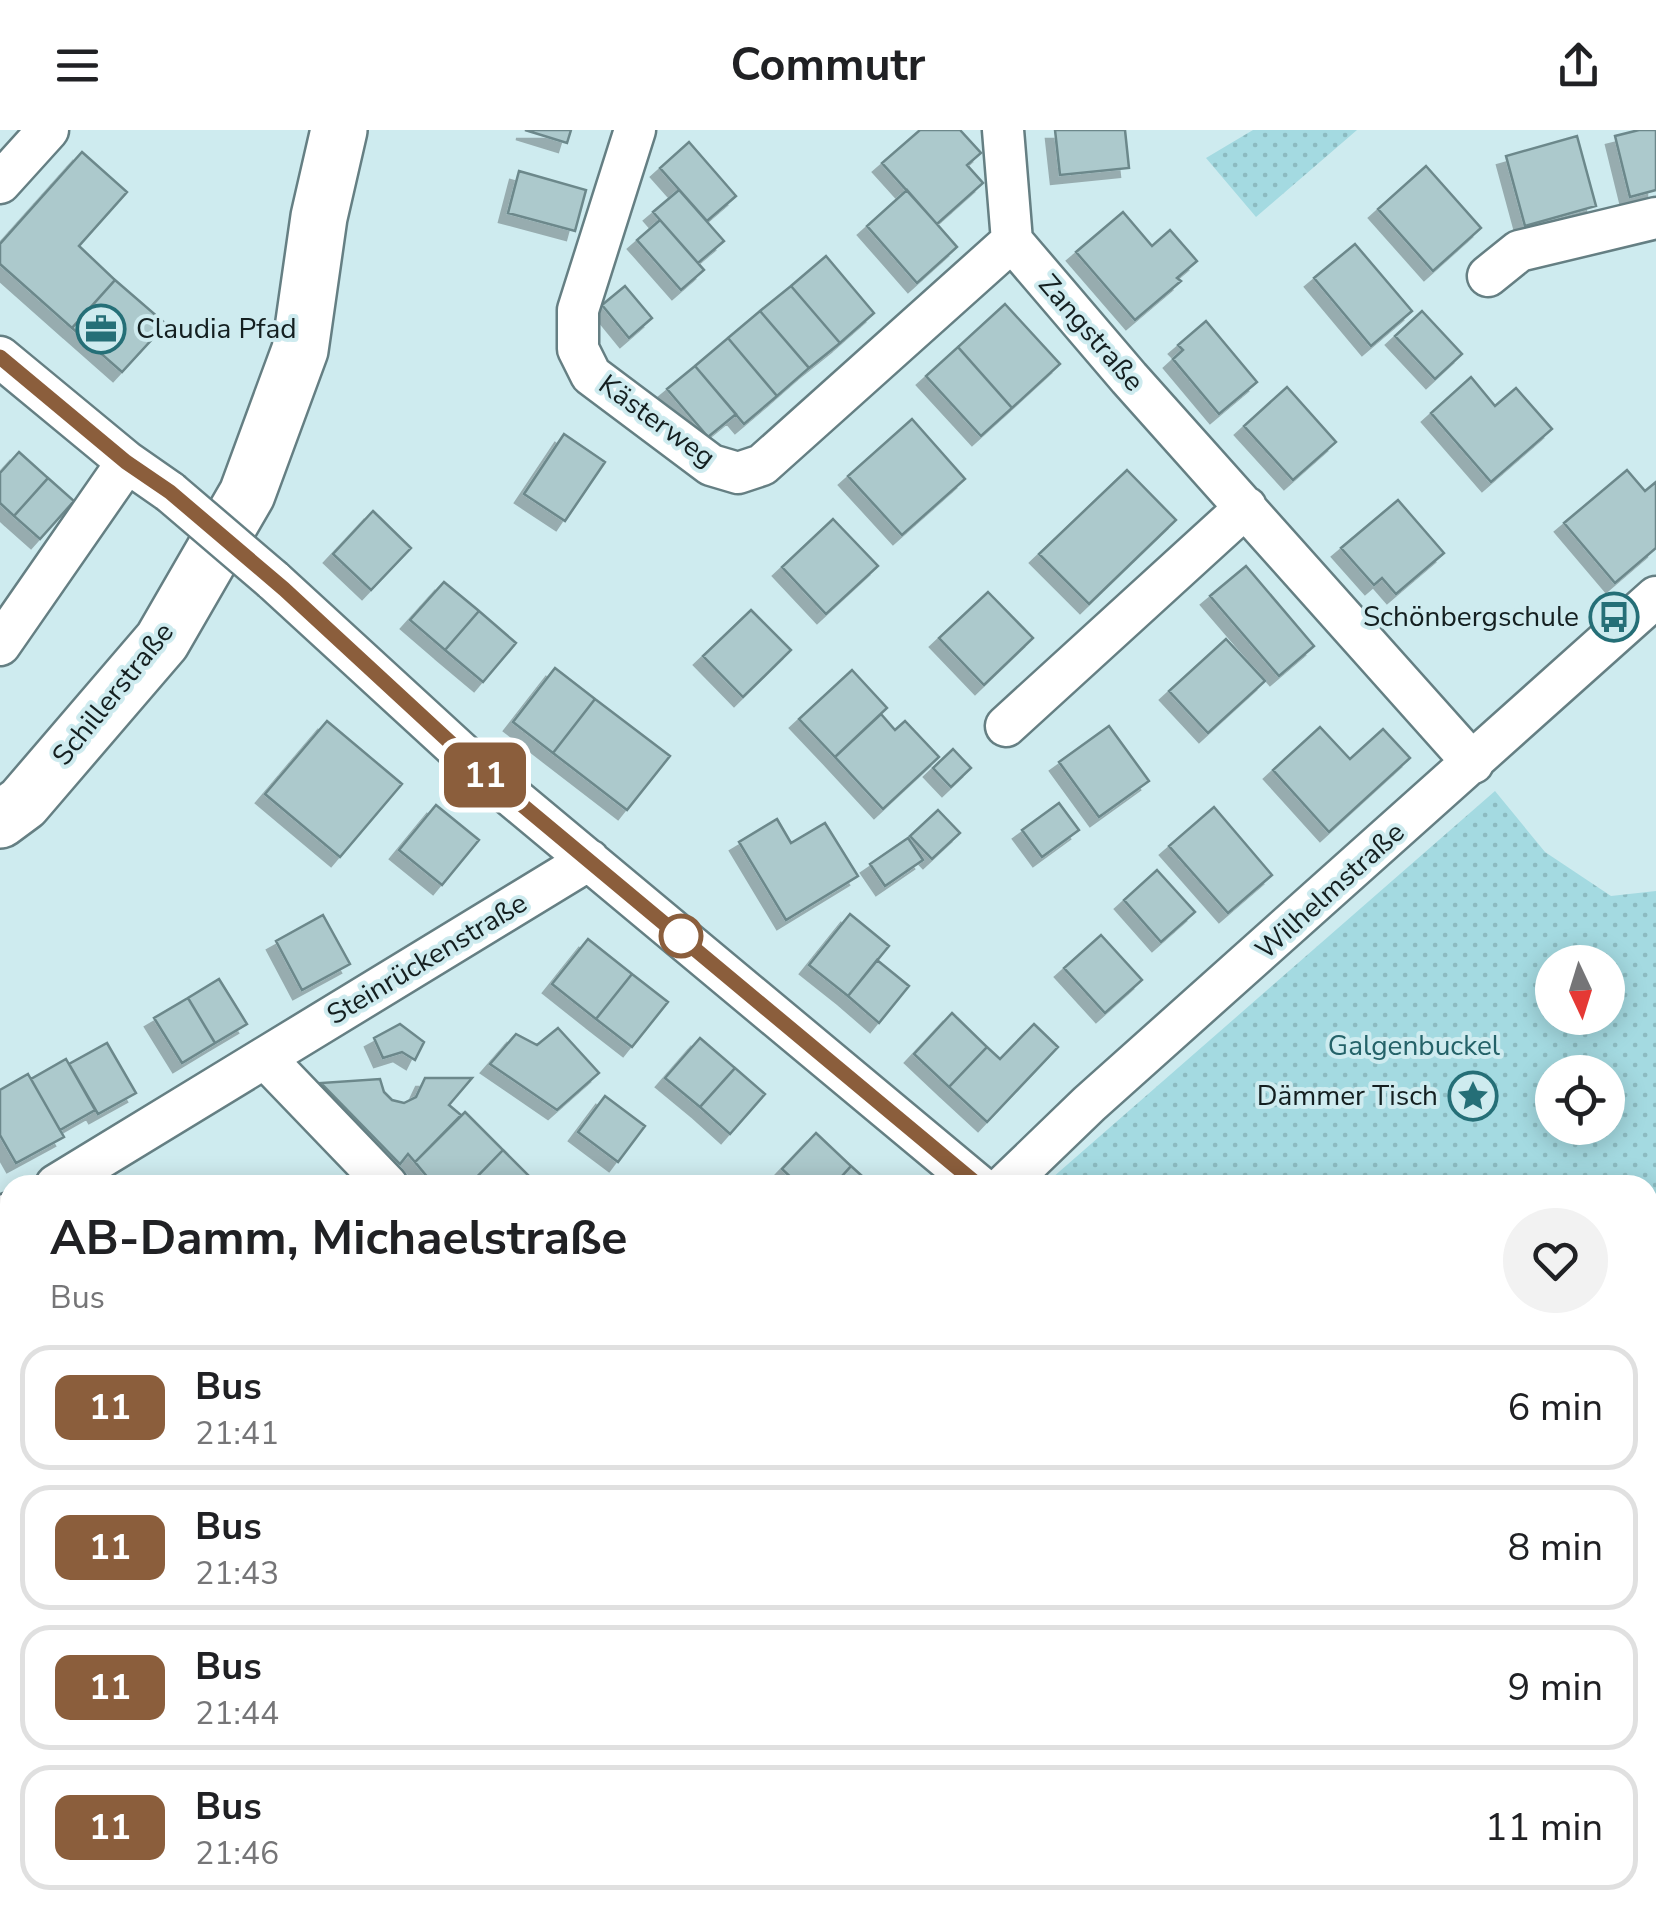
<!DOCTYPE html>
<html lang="en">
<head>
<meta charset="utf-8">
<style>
  :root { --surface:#fff; --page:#f2f2f2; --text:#202124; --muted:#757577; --line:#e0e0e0 }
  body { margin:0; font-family:"Nunito Sans",sans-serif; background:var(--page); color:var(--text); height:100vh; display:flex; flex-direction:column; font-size:38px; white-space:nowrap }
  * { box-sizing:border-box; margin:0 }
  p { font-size:32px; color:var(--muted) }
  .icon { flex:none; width:55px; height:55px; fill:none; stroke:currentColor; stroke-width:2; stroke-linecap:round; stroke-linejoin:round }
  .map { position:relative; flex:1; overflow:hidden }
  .sheet { position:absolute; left:0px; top:1045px; width:1658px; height:752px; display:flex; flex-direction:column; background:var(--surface); border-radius:30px 30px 0 0; box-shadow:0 5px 25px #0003 }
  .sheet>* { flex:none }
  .badge { padding:0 20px; border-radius:15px; font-size:35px; line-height:65px }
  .needle { width:65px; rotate:176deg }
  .fabs { position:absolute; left:1535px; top:815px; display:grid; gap:20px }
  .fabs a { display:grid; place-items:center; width:90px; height:90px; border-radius:50%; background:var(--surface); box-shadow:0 5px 25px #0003; font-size:50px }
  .map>.badge { position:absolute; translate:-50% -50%; box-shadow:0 0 0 5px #fff }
  .round { display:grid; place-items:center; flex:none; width:105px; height:105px; border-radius:52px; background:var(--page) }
  .headline { display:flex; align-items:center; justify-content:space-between; height:170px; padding:0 50px }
  h1 { font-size:48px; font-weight:700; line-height:75px }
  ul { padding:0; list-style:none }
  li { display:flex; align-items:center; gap:30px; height:125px; margin:0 20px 15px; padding:0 30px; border:5px solid var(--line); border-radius:30px }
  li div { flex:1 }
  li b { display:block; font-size:38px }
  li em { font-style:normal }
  li .badge { min-width:110px; font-weight:700; text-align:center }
  header { display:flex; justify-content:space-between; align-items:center; height:130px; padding:0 50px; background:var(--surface); font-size:45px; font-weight:700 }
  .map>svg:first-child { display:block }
</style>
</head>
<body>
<header><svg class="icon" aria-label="menu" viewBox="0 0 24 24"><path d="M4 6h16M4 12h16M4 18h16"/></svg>Commutr<svg class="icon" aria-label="share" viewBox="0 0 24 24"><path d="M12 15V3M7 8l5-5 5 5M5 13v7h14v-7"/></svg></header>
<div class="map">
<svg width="1656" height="1796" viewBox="0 0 1656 1796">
  <defs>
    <pattern id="park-dots" width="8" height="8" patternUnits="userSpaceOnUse" patternTransform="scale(2.5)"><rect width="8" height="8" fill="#a4dae1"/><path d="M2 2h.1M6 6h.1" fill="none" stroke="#8cbbc1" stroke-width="1.8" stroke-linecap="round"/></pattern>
    <filter id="shadow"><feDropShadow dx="-9" dy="9" stdDeviation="0" flood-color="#0004"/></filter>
  </defs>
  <rect width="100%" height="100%" fill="#ceebef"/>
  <!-- park -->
  <path fill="url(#park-dots)" fill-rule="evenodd" d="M 1253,0 L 1357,0 L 1256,87 L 1206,28 Z
    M 1495,661 L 1545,722 L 1611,766 L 1656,761 L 1656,1796 L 1580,1796 L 1577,1788 L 1648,1788 L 1648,1055 L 1044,1055 ZM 1608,832 L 1608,888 L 1552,888 L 1552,832 ZM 1608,942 L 1608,998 L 1552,998 L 1552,942 Z"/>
  <!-- building -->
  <path fill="#acc9cc" stroke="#6c888b" stroke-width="2.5" filter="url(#shadow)" d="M 525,0 L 571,0 L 567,13 Z
    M 920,0 L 960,0 L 981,23 L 967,35 L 983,53 L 937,94 L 882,33 Z
    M 1055,0 L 1125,0 L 1129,38 L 1060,45 Z
    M 1639,0 L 1656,0 L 1656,60 L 1630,67 L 1615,6 Z
    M 1577,6 L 1596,76 L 1525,96 L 1506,26 Z
    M 689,12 L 736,66 L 707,91 L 660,38 Z
    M 82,22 L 127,62 L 79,116 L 115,150 L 72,198 L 0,134 L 0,114 Z
    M 1426,36 L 1481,98 L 1433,141 L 1378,79 Z
    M 519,41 L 586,60 L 575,101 L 508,83 Z
    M 679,60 L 724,111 L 698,133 L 653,82 Z
    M 907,60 L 957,117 L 917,153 L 867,96 Z
    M 1123,82 L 1152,116 L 1170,100 L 1197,131 L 1177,148 L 1181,151 L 1135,190 L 1076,122 Z
    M 660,90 L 704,140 L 681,160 L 637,110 Z
    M 1355,114 L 1412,181 L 1371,216 L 1314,148 Z
    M 826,126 L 874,183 L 840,213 L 791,156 Z
    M 115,150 L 166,194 L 122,242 L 72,198 Z
    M 625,156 L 652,188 L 629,208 L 602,175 Z
    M 791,156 L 840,213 L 809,238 L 760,181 Z
    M 1005,174 L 1060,234 L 1012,278 L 958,217 Z
    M 760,181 L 809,238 L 777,266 L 728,208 Z
    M 1422,181 L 1462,224 L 1435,249 L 1395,206 Z
    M 1206,191 L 1257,252 L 1219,284 L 1173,229 L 1183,220 L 1178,215 Z
    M 728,208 L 777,266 L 744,294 L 695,236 Z
    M 958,217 L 1012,278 L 981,306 L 926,246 Z
    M 695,236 L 736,284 L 708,307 L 667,259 Z
    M 1471,247 L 1495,276 L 1516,258 L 1552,299 L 1491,352 L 1431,283 Z
    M 1287,257 L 1336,312 L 1293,350 L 1244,296 Z
    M 912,289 L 965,349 L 902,405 L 848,346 Z
    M 564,304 L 605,332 L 565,391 L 524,364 Z
    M 19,322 L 48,348 L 14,386 L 0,373 L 0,343 Z
    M 1127,340 L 1176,390 L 1089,474 L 1039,424 Z
    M 1627,340 L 1645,361 L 1656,352 L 1656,418 L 1615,453 L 1564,393 Z
    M 48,348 L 74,371 L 40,409 L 14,386 Z
    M 1398,370 L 1444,423 L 1396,464 L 1382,448 L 1374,455 L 1341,418 Z
    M 373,381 L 411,418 L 371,460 L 333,424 Z
    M 833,389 L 878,436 L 826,484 L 782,437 Z
    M 1246,436 L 1314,516 L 1279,546 L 1210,466 Z
    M 444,452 L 479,481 L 445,520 L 410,490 Z
    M 988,462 L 1033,508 L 984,555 L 939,508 Z
    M 751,480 L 791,520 L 743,567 L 703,526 Z
    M 479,481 L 516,513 L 483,552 L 445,520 Z
    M 1226,509 L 1265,551 L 1208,603 L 1169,561 Z
    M 555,538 L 595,569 L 553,623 L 513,592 Z
    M 852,540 L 887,578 L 835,627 L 799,589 Z
    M 595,569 L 670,626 L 627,680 L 553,623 Z
    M 881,584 L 895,600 L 905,591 L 939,627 L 883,679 L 835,627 Z
    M 327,591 L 402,654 L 340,727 L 265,664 Z
    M 1109,596 L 1149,651 L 1099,687 L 1059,632 Z
    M 1320,597 L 1350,629 L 1383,599 L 1410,628 L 1329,702 L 1273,640 Z
    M 953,619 L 971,638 L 951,657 L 933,638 Z
    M 1059,673 L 1079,700 L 1042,727 L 1022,700 Z
    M 436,675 L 479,710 L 442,755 L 399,720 Z
    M 1214,677 L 1272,745 L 1228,783 L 1169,716 Z
    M 938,680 L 960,703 L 932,729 L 910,706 Z
    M 777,689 L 791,713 L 825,693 L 858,746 L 786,790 L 739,712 Z
    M 908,708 L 923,730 L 885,756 L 870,734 Z
    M 1157,740 L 1195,782 L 1161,812 L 1124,770 Z
    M 850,784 L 889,816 L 848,866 L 809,835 Z
    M 323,785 L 350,834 L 302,860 L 276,811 Z
    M 1101,805 L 1142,850 L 1105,883 L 1064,838 Z
    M 588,809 L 632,844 L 596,889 L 552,854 Z
    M 877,830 L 909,856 L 879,893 L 848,866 Z
    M 632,844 L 668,872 L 632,917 L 596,889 Z
    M 219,849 L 247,894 L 215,913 L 188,868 Z
    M 188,868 L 215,913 L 182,933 L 154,888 Z
    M 952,883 L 987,917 L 949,957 L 914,924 Z
    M 400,894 L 424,912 L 415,930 L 402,922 L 383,928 L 374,908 Z
    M 1034,894 L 1058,917 L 987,992 L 949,957 L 987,917 L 1000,929 Z
    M 558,898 L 599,943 L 557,980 L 490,934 L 516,904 L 537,915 Z
    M 700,908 L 735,938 L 700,977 L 665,948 Z
    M 107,913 L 136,963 L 98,984 L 69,934 Z
    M 66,929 L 95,980 L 60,1000 L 31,949 Z
    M 735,938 L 765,964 L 730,1004 L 700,977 Z
    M 28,944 L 64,1007 L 16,1033 L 0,1005 L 0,960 Z
    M 425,948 L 472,948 L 449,975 L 461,985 L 415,1032 L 408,1024 L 400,1034 L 321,953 L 380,949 L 384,962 L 392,970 L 404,973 L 416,967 Z
    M 605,966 L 645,996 L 618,1032 L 578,1002 Z
    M 465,982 L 503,1020 L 469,1055 L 434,1055 L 415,1032 Z
    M 816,1003 L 851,1036 L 834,1055 L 799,1055 L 782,1039 Z
    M 503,1020 L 537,1054 L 469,1055 Z
    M 851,1036 L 872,1055 L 834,1055 Z
    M 10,1364 L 10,1428 L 9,1428 L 0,1419 L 0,1375 Z
    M 0,1582 L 10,1592 L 10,1625 L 0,1634 Z
    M 10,1766 L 10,1788 L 45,1788 L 52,1796 L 0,1796 L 0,1774 Z
    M 217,1788 L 261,1788 L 267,1796 L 207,1796 Z
    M 913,1788 L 958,1788 L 962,1796 L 917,1796 Z
    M 958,1788 L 999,1788 L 1003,1796 L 962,1796 Z
    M 999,1788 L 1043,1788 L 1047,1796 L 1003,1796 Z
    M 1043,1788 L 1088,1788 L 1090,1792 L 1081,1796 L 1047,1796 Z
    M 1190,1788 L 1299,1788 L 1291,1796 L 1190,1796 L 1186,1792 Z
    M 1507,1788 L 1573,1788 L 1577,1796 L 1512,1796 Z"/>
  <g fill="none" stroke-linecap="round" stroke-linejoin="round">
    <!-- minor casing -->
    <g stroke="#657f83" stroke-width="45">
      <path id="minor" d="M 635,0 L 578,180 L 578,219 L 591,245 L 711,335 L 738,343 L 762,335 L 1012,111
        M 1003,0 L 1012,111 L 1129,248 L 1473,633
        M 0,53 L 48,0
        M 1488,146 L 1519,121 L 1656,88
        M 0,227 L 127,332 L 170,362
        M 273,450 L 480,640 L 978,1055
        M 0,515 L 127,332
        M 1006,596 L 1246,377
        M 265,928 L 387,1055
        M 56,1055 L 589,730
        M 1005,1055 L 1089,974 L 1656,467
        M 0,1089 L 10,1083
        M 0,1189 L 10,1200
        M 130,1796 L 140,1788"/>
    </g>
    <!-- secondary casing -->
    <g stroke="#657f83" stroke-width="60">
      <path id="secondary" d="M 0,690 L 23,673 L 162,511 L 247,364 L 300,220 L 319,87 L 339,0"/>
    </g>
    <!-- minor -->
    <use href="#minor" stroke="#fff" stroke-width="40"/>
    <!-- secondary -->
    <use href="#secondary" stroke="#fff" stroke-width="55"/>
    <!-- minor-bridge casing -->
    <g stroke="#657f83" stroke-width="45" stroke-linecap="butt">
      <path id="minor-bridge" d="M 170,362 L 273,450"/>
    </g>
    <!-- minor-bridge -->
    <use href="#minor-bridge" stroke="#fff" stroke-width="40"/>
  </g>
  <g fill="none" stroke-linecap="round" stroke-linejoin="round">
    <!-- line casing -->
    <g stroke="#fff" stroke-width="22">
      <path id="line" d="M 0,227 L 126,332 L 170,362 L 284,459 L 480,640 L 978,1055"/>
    </g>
    <!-- line -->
    <use href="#line" stroke="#8b5e3c" stroke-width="15"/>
  </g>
  <!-- icons -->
  <defs>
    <g id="office-ring" transform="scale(2.5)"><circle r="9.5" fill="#ceebef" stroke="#256f77" stroke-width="1.5"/><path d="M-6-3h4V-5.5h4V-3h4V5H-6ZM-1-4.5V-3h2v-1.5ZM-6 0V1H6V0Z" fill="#256f77"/></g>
    <g id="bus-ring" transform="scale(2.5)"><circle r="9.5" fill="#ceebef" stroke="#256f77" stroke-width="1.5"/><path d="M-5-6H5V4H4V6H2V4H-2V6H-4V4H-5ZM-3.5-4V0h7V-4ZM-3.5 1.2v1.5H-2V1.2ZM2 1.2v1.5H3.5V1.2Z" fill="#256f77"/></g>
    <g id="sight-ring" transform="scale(2.5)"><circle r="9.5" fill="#ceebef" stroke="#256f77" stroke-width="1.5"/><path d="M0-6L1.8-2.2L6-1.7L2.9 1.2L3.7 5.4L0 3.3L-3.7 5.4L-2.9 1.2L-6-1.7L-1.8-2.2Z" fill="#256f77"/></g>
  </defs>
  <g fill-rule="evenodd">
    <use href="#office-ring" x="101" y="199"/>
    <use href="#bus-ring" x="1614" y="487"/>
    <use href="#sight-ring" x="1473" y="966"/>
  </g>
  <!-- markers -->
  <circle fill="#fff" stroke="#8b5e3c" stroke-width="5" cx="681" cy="806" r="20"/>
  <g text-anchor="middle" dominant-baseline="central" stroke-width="8" stroke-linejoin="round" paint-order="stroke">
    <!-- poi labels -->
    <g font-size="28" fill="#141f20" stroke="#ceebef" text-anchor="end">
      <text x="136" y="199" text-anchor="start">Claudia Pfad</text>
      <text x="1579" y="487">Schönbergschule</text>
      <text x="1438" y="966">Dämmer Tisch</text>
    </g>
    <!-- street labels -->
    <g font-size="28" fill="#141f20" stroke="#ceebef">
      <text transform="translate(1091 203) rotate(49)">Zangstraße</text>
      <text transform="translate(657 291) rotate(36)">Kästerweg</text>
      <text transform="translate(113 564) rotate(-51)">Schillerstraße</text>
      <text transform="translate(1330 761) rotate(-42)">Wilhelmstraße</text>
      <text transform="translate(427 829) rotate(-31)">Steinrückenstraße</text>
    </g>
    <!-- park labels -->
    <g font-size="28" fill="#246268" stroke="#ceebef">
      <text x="1414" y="916">Galgenbuckel</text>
    </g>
  </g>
</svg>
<div class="fabs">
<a><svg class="needle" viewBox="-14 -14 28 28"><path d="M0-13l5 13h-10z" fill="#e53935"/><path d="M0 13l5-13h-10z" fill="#757577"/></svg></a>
<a><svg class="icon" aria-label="locate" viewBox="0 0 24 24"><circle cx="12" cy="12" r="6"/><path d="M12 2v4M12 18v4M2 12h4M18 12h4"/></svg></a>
</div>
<b class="badge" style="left:485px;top:645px;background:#8b5e3c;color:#fff">11</b>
<section class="sheet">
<div class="headline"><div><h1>AB-Damm, Michaelstraße</h1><p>Bus</p></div><a class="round"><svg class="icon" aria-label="heart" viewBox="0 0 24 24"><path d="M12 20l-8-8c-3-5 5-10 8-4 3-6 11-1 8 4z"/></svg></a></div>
<ul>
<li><span class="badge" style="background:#8b5e3c;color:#fff">11</span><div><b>Bus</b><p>21:41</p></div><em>6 min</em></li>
<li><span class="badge" style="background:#8b5e3c;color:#fff">11</span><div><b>Bus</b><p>21:43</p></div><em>8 min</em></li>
<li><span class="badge" style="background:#8b5e3c;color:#fff">11</span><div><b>Bus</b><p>21:44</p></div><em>9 min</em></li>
<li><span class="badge" style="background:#8b5e3c;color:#fff">11</span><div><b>Bus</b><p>21:46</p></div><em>11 min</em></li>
</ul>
</section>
</div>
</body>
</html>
